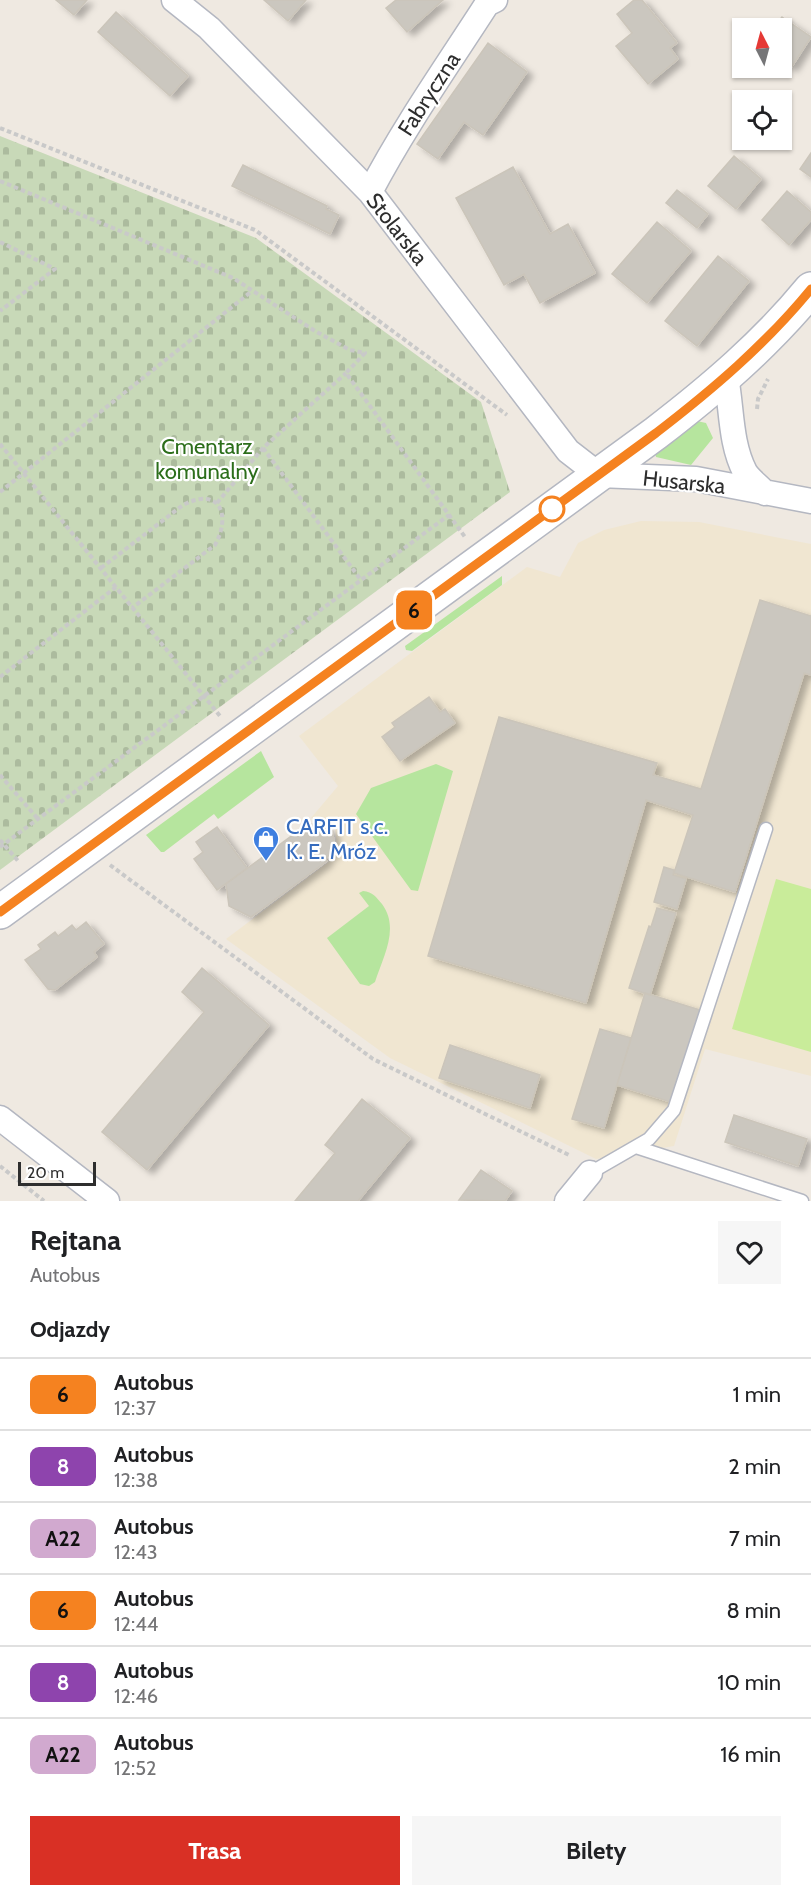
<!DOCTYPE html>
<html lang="pl">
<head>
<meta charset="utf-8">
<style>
  :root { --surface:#fff; --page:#f6f6f6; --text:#202124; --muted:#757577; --line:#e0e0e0; --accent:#d93025 }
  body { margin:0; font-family:Cabin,sans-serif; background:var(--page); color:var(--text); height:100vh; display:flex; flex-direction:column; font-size:22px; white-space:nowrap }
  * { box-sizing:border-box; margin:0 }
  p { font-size:20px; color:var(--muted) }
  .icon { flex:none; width:33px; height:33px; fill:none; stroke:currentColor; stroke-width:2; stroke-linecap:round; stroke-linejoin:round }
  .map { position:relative; height:1201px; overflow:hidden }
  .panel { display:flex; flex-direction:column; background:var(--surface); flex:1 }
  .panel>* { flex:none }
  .badge { padding:0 12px; border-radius:9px; font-size:21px; line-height:39px }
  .needle { width:39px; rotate:354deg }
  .tools { position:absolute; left:732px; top:18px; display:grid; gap:12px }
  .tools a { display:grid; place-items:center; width:60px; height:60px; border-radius:0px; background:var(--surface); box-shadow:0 2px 4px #0004; font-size:30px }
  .scale { position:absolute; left:18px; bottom:15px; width:78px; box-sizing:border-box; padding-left:6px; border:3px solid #2e2e2e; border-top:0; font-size:16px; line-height:21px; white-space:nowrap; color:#2e2e2e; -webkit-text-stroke:4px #fff; paint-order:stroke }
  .map>.badge { position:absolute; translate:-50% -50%; box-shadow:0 0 0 3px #fff }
  h2 { padding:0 30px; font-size:22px; line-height:54px }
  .round { display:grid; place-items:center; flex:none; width:63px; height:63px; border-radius:0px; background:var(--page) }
  .overview { display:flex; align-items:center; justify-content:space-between; height:102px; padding:0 30px }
  h1 { font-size:28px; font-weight:700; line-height:45px }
  .action { display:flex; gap:12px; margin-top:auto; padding:12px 30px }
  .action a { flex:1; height:69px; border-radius:0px; background:var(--accent); color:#fff; font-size:24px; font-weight:700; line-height:69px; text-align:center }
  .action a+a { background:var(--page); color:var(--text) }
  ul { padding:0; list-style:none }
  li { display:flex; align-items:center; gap:18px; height:72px; padding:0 30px; border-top:2px solid var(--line) }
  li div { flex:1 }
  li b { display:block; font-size:22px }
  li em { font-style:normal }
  li .badge { min-width:66px; font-weight:700; text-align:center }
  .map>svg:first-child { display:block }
</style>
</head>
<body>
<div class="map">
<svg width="811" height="1201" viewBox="0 0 811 1201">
  <defs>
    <pattern id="cemetery-stones" width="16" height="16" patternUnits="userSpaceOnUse" patternTransform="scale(1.5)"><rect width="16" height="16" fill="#c8d9b8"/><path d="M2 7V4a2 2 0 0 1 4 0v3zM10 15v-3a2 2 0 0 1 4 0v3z" fill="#acbb9e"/></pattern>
    <filter id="shadow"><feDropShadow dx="6" dy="4" stdDeviation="3" flood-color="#0004"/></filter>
  </defs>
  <rect width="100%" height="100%" fill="#efe9e1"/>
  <!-- education -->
  <path fill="#f0e6d1" d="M 641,521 L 699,522 L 811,544 L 811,1076 L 705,1049 L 674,1146 L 596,1159 L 390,1058 L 226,939 L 338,855 L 335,829 L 311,818 L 338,786 L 299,736 L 527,567 L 560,577 L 578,543 L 604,530 Z"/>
  <!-- grass -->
  <path fill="#b6e59e" d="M 697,421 L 706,423 L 713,438 L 691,465 L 656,457 L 655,452 Z
    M 502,576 L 502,585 L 412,651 L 406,650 L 405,646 Z
    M 261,751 L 274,777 L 218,819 L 214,814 L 164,852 L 161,852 L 146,835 Z
    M 436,764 L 453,771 L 418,891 L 411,890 L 356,814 L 371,788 Z
    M 363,891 C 373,892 376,897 382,904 C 400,928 383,957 375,982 L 369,986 L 360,984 L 327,938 L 369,906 L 359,893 Z"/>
  <!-- cemetery -->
  <path fill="url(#cemetery-stones)" d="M 0,136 L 256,238 L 481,402 L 510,492 L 0,870 Z"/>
  <!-- pitch -->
  <path fill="#c9ec9a" d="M 776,879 L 811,889 L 811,1052 L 732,1029 Z"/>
  <!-- building -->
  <path fill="#cbc7bf" stroke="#cbc5ba" stroke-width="1.5" filter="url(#shadow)" d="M 56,0 L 87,0 L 74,15 Z
    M 264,0 L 306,0 L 288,21 Z
    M 396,0 L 443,0 L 407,32 L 386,8 Z
    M 634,0 L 642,0 L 677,43 L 670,48 L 678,59 L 648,84 L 616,46 L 632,33 L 617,14 Z
    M 116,12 L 188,76 L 170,96 L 98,32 Z
    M 782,17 L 811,37 L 791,68 L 782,61 L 782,28 L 773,28 Z
    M 488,43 L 527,72 L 483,135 L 464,122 L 438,159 L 417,144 Z
    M 811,153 L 811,177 L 800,169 Z
    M 734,156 L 761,179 L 736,209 L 708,186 Z
    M 243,165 L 327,206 L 326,209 L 339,215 L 330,234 L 232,186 Z
    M 513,167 L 550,234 L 568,224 L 595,273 L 540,303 L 524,274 L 504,285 L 456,198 Z
    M 677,190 L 708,214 L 697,228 L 666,203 Z
    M 787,191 L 811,212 L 811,220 L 789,245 L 762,220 Z
    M 657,222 L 691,251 L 647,303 L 612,274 Z
    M 718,256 L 749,281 L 697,346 L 665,321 Z
    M 760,600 L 811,616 L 811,675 L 804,673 L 735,892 L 674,873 L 693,815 L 646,800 L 586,1003 L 428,956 L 499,717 L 657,763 L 653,775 L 701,789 Z
    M 429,697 L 440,712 L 445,709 L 455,723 L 400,761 L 382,737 L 395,727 L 392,723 Z
    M 309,823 L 333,831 L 334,852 L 325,859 L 327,861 L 251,917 L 229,906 L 226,884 Z
    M 217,827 L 247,868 L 217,890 L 194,859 L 203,852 L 196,842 Z
    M 664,867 L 674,870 L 673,875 L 686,879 L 677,909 L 654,902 Z
    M 657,908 L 676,913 L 650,995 L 629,988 L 649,926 L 651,927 Z
    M 86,922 L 104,944 L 94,952 L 97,957 L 55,990 L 48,989 L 25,960 L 41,949 L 38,945 L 55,932 L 58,936 L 72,925 L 76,930 Z
    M 202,968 L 269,1025 L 147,1170 L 102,1132 L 204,1012 L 182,992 Z
    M 645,993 L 700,1010 L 671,1102 L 617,1085 Z
    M 600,1029 L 631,1038 L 604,1128 L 572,1119 Z
    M 450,1045 L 540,1075 L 530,1108 L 439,1078 Z
    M 362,1099 L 410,1138 L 358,1201 L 295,1201 L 335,1153 L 325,1145 Z
    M 734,1115 L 807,1139 L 798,1166 L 725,1142 Z
    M 481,1170 L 512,1191 L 505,1201 L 459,1200 Z"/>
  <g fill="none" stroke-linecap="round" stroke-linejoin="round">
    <!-- lane casing -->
    <g stroke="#b4b7c1" stroke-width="15">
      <path id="lane" d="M 636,1147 L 802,1201
        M 590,1173 L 649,1139 L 674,1110 L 766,829"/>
    </g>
    <!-- street casing -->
    <g stroke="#b4b7c1" stroke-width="27">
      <path id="street" d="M 174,0 L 209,28 L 370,192 L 568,451 L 599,475 L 696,479 L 811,501
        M 370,192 C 404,127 447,66 487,4 L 495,0
        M 726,377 C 732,409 730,443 745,472 C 749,479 759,486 765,493
        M 0,1118 L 107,1201
        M 567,1201 L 590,1173"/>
    </g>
    <!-- secondary casing -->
    <g stroke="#b4b7c1" stroke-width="36">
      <path id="secondary" d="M 0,912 L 656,433 C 712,390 766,344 811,289"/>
    </g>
    <!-- path -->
    <path stroke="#c9c9c9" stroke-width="4" stroke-dasharray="4.5 3" stroke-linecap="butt" d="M 0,128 L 255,230 L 507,415
      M 0,181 L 233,278 L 315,331 L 350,350 L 365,353 L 346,373 L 465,537
      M 0,242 L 55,269 L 0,311
      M 757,409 L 758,399 L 768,379
      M 0,444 L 220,716
      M 263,448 L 361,580
      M 0,492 L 252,291
      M 217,503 L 263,448 L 346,373
      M 101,568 L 183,505 C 219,486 232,514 215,545 L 132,608
      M 0,677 L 116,587
      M 0,775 L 38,819
      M 0,840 L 19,862
      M 0,847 L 449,515
      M 110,865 L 373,1059 L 571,1156
      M 0,1166 L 44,1201"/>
    <!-- lane -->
    <use href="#lane" stroke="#fff" stroke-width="12"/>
    <!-- street -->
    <use href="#street" stroke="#fff" stroke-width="24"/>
    <!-- secondary -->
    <use href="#secondary" stroke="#fff" stroke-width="33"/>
  </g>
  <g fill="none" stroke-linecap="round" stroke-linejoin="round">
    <!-- line casing -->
    <g stroke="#fff" stroke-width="14">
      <path id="line" d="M 0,912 L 656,433 C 712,390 766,344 811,289"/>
    </g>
    <!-- line -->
    <use href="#line" stroke="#f58220" stroke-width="9"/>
  </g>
  <!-- icons -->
  <defs>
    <g id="shop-pin" transform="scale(1.35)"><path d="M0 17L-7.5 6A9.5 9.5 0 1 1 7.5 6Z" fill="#3f7fe0" stroke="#fff"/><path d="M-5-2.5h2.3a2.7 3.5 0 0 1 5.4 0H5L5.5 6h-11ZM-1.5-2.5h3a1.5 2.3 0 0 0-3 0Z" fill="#fff"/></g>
  </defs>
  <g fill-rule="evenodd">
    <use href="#shop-pin" x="266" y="839"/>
  </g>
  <!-- markers -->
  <circle fill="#fff" stroke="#f58220" stroke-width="3" cx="552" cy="509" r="12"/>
  <g text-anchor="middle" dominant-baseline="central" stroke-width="4.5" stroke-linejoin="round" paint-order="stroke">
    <!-- street labels -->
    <g font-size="22" fill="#2e2e2e" stroke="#fff">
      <text transform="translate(429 94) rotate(-57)">Fabryczna</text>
      <text transform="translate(397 229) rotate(52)">Stolarska</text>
      <text transform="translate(684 482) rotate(6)">Husarska</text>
    </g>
    <!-- park labels -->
    <g font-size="22" fill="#2c6e1b" stroke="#fff">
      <text x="207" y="446">Cmentarz<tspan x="207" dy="25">komunalny</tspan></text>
    </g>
    <!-- shop labels -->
    <g font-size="22" fill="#366cbe" stroke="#fff" text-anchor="start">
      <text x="286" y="826">CARFIT s.c.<tspan x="286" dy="25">K. E. Mróz</tspan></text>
    </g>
  </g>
</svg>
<div class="tools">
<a><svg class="needle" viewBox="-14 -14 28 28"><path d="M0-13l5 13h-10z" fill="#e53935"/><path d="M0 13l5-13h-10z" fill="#757577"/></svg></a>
<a><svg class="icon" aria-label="locate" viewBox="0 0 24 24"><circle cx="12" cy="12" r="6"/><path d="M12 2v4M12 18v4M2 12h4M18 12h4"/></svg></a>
</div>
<div class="scale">20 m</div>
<b class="badge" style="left:414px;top:610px;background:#f58220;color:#111">6</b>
</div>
<section class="panel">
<div class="overview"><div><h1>Rejtana</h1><p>Autobus</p></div><a class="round"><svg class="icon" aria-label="heart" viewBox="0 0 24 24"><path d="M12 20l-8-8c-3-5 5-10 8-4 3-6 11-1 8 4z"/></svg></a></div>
<h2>Odjazdy</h2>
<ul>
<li><span class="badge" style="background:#f58220;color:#111">6</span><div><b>Autobus</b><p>12:37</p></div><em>1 min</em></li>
<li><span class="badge" style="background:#8e44ad;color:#fff">8</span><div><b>Autobus</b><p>12:38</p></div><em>2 min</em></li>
<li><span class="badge" style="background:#d1a9cf;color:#111">A22</span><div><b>Autobus</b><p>12:43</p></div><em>7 min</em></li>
<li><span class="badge" style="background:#f58220;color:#111">6</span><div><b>Autobus</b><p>12:44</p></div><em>8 min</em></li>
<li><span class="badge" style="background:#8e44ad;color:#fff">8</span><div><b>Autobus</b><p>12:46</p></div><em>10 min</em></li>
<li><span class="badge" style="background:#d1a9cf;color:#111">A22</span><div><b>Autobus</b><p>12:52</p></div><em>16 min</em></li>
</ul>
<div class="action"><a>Trasa</a><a>Bilety</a></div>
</section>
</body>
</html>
